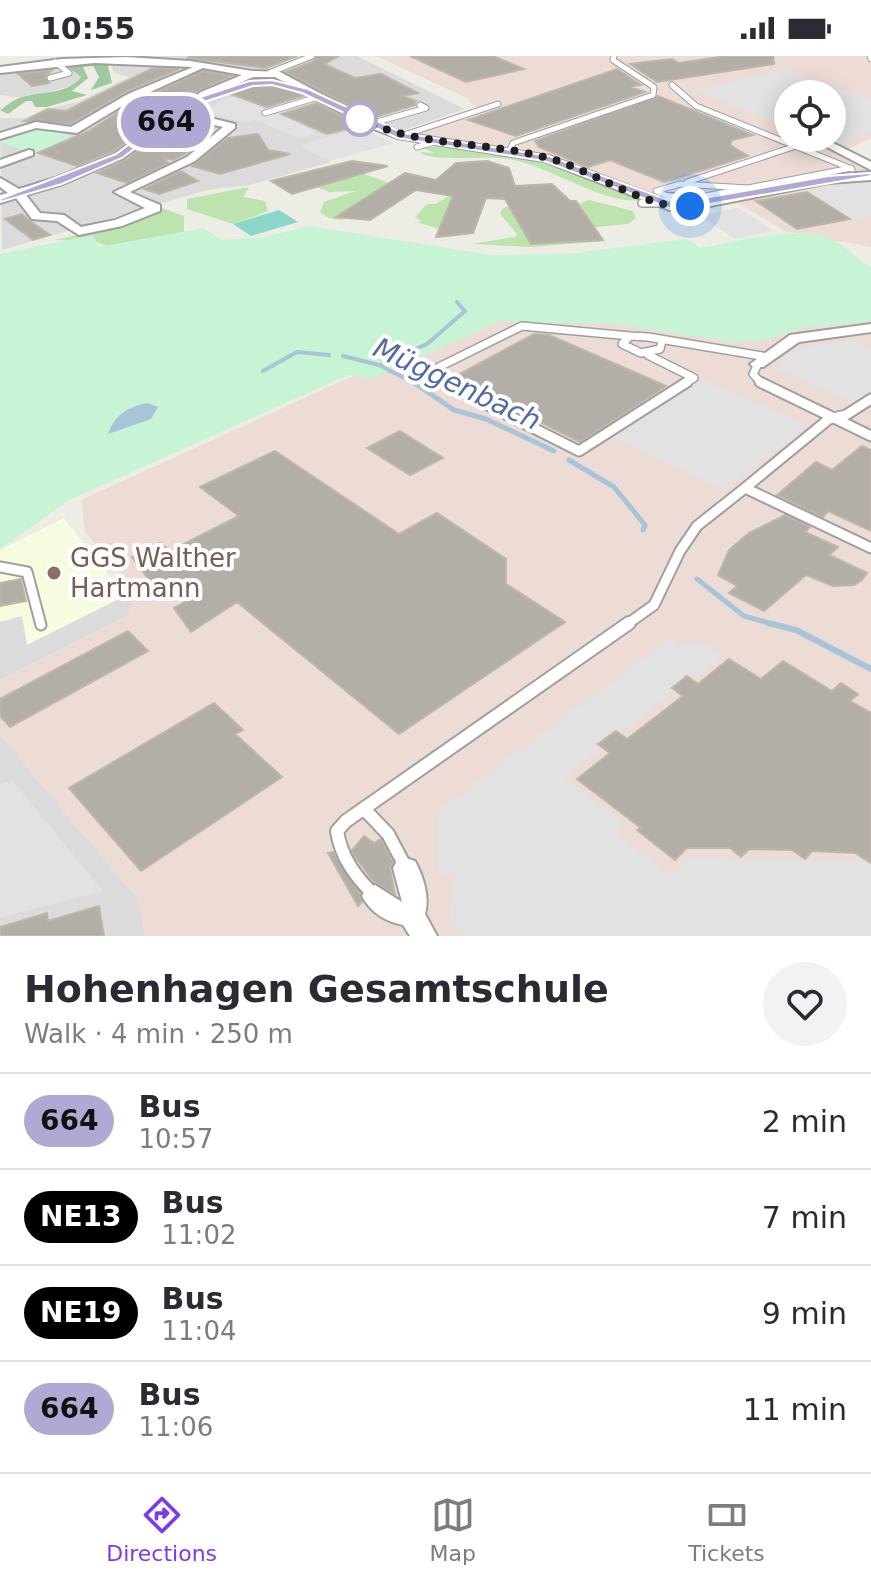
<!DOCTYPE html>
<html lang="en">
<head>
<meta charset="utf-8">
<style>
  :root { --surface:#fff; --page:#f2f2f3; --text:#2b2b33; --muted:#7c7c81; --line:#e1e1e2; --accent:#7c3aed }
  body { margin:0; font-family:"DejaVu Sans",sans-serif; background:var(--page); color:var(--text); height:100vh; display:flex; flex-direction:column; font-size:30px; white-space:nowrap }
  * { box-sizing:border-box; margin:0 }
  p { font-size:26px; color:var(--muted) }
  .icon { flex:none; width:44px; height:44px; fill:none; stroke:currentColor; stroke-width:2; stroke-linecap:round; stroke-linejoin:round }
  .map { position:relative; height:880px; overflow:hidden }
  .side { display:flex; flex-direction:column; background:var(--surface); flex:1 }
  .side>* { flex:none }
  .badge { padding:0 16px; border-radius:26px; font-size:28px; line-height:52px }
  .controls { position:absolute; left:774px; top:24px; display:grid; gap:16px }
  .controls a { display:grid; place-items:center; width:72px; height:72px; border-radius:50%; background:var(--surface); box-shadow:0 4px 20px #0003; font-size:40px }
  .you { position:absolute; width:40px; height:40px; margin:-20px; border:6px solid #fff; border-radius:50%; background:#1a73e8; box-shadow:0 0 0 12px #1a73e833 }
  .map>.badge { position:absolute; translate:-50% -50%; box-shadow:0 0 0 4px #fff }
  .round { display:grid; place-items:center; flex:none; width:84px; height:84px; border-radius:42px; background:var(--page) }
  .summary { display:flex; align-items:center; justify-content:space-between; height:136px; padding:0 24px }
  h1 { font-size:38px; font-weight:700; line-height:60px }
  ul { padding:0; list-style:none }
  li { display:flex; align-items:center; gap:24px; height:96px; padding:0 24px; border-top:2px solid var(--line) }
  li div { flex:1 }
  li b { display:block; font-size:30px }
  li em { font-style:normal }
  li .badge { min-width:88px; font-weight:700; text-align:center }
  .status { display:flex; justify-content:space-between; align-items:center; height:56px; padding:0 40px; background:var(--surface); direction:ltr }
  .status svg { height:22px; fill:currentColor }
  .menu { display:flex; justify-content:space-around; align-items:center; height:112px; border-top:2px solid var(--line); background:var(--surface); font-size:22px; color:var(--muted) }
  .menu a { display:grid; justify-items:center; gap:4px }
  .menu .active { color:var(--accent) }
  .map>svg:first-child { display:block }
</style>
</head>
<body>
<div class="status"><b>10:55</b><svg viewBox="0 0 49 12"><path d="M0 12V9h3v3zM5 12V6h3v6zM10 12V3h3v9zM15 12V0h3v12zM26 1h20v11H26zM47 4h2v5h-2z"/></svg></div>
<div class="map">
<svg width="871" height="880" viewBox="0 0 871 880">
  <rect width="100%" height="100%" fill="#eeede5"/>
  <!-- residential -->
  <path fill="#dcdbdb" d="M 146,0 L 357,0 L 465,53 L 401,75 L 380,66 L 302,89 L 331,106 L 250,129 L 207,134 L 2,194 L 0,62 L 25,62 L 42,54 L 78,46 L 129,21 L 114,17 L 111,7 Z
    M 62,7 L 81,22 L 72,30 L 22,42 L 0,39 L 0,17 Z
    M 11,490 L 138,538 L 127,560 L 0,624 L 0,494 Z
    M 0,679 L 139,845 L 145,880 L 0,880 Z"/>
  <!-- commercial -->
  <path fill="#eddcd5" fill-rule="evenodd" d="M 376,0 L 871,0 L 871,82 L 844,95 L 871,111 L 871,191 L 785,175 L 726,140 L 686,147 L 663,145 L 550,101 L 403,77 L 475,52 L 469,43 ZM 788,38 L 832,38 L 832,82 L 788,82 Z
    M 871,263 L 871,880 L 145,880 L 139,845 L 0,679 L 0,624 L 127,560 L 138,539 L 85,476 L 81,444 L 344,324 L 501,265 L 802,270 Z"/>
  <!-- education -->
  <path fill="#f5fce0" d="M 64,462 L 125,540 L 27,589 L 22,560 L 0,566 L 0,494 Z"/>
  <!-- grass -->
  <path fill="#bde3af" d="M 437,90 L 549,106 L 644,144 C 604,150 553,111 509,103 C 486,99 434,107 419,96 L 435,97 L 423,92 Z
    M 353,114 L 400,131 L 382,132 L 337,160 L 350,162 C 339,166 329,164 320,156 L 324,146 L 355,135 L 329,136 L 317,131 Z
    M 249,131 L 243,141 L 265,145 L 268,155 L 233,168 L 187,153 L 187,143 Z
    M 449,140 L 467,141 L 439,173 L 417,166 L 422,165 L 415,161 L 427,148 L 436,148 Z
    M 589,144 L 633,155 L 636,162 L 628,168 L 595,171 L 579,148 Z
    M 511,150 L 581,185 L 607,185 L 531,191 L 471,188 L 515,181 L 517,178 L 500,158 L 503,152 Z
    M 162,152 L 184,160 L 184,176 L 109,191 L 92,184 L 54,184 L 102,174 Z"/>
  <!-- forest -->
  <path fill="#a0c99d" d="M 107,6 L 112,27 L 91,34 L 99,21 L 93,10 L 83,11 L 88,22 L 72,35 L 87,39 L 47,51 L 35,51 L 32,45 L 26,45 L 8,58 L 0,54 C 4,52 10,46 15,44 C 34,34 66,41 81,21 L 62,7 Z"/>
  <!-- park -->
  <path fill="#c6f4d4" d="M 38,71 L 71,80 L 33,98 L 0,86 L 0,82 Z
    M 309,170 L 492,199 L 568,198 L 687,183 L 701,192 C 735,186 805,167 836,185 C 848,193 857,204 871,211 L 871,265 L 804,272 L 766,284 L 732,286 L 616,268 L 501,265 L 374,322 L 348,319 L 69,444 L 0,493 L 0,198 L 93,179 L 99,191 L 203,172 L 222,184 L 264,181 Z"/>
  <!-- pitch -->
  <path fill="#8ad6c9" d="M 279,154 L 298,166 L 251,180 L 233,168 Z"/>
  <!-- parking -->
  <path fill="#e2e2e2" d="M 784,14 L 871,43 L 871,75 L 837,89 L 813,82 L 832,82 L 832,38 L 788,38 L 788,72 L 695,34 Z
    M 238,41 L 315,75 L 311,77 L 325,79 L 297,82 L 254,63 L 246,67 L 204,55 L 226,42 Z
    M 361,72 L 394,87 L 329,105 L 300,90 Z
    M 871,124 L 871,160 L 852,164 L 807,135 Z
    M 737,152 L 752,160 L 773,175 L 735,183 L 700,160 Z
    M 855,284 L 871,295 L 871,336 L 855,347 L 775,311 L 798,292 Z
    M 700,323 L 802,366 L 803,375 L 724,434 L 612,380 Z
    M 670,582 L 681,590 L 699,586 L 724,600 L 695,622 L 688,618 L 669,632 L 674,636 L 621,677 L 615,673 L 595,688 L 600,693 L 564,722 L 625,768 L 615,778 L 671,819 L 691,801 L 871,806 L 871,880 L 466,880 L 450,864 L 454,818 L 437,817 L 439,761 L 442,752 Z
    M 12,724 L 103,835 L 0,862 L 0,728 Z"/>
  <!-- water -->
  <path fill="#a9c3d7" d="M 147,347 L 158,351 L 151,363 L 108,378 C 114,359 128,351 147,347 Z"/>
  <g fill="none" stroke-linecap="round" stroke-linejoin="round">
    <!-- stream-far2 -->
    <path stroke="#a9c3d7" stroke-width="4" d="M 343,300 L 379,309 L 416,328
      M 380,309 L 427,288 L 465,255 L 457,246
      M 263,315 L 297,296 L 329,299"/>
    <!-- stream-far1 -->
    <path stroke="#a9c3d7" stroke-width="5" d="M 413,326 L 454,354 L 486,363 L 554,395
      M 569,404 L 614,431 L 645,469 L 643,474
      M 697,523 L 744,560 L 776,569"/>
    <!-- stream -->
    <path stroke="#a9c3d7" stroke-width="6" d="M 768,567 L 796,574 L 871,613"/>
  </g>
  <!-- building -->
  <path fill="#b3afa8" stroke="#beb7a8" stroke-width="2" d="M 190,0 L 297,0 L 266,12 L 188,2 Z
    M 317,0 L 339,0 L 324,8 L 355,22 L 381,18 L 418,37 L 402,40 L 416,45 L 415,49 L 372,62 L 286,16 L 314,5 Z
    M 410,0 L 493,0 L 524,13 L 466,26 Z
    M 726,0 L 773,0 L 774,8 L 657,26 L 630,8 L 672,3 L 679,7 Z
    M 153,12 L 179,13 L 127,35 L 70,68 L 24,65 L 48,53 L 66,55 Z
    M 617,13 L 641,29 L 630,31 L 645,36 L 516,80 L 468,64 Z
    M 52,14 L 45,21 L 49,27 L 32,30 L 18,18 Z
    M 203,15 L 231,20 L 187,40 L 149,40 Z
    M 254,24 L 274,24 L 303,40 L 267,51 L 225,36 Z
    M 658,40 L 753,79 L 732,84 L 730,89 L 748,100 L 664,126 L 610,104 L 588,111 L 539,91 L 535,85 Z
    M 317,47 L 359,70 L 327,78 L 282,58 Z
    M 128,50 L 159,52 L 136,62 L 156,64 L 114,95 L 77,110 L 38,97 L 89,75 Z
    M 178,66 L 209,71 L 191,86 L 202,85 L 185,98 L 173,104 L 164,102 L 168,107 L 127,127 L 97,117 L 125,104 Z
    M 258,78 L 268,94 L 290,98 L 220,118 L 192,110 L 228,82 Z
    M 352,105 L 388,110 L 292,138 L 271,125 Z
    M 487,105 L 509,112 L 515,130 L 552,128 L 570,145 L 576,145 L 603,184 L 531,188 L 505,143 L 486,142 L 473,177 L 436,181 L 453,140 L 416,134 L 370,164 L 336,161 L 405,117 L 436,124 L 456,107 Z
    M 181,115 L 198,125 L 159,138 L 144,133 Z
    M 807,136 L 850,163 L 797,173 L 756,145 Z
    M 22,158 L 30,165 L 50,179 L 33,184 L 5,163 Z
    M 534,278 L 549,279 L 666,330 L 580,386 L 452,322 Z
    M 400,375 L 443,402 L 410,419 L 367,392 Z
    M 862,390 L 871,394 L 871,475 L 828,455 L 823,461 L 777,439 L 816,406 L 832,414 Z
    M 275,395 L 399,478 L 437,457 L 506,503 L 506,528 L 565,566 L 399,678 L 237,546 L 191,576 L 174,552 L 192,542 L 160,525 L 152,528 L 132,501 L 160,487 L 170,495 L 239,460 L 200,431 Z
    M 785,459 L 810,471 L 805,476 L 838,491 L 829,499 L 867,517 L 862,524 L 854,529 L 833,530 L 806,519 L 764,555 L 729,537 L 737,530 L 718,519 L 729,494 L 749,477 Z
    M 21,523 L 26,545 L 0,550 L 0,527 Z
    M 128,575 L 148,595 L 10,671 L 0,660 L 0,643 Z
    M 729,603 L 761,623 L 783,605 L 832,635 L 841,627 L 858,638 L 850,645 L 871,657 L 871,807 L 855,797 L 812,795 L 805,803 L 792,794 L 749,793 L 741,801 L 730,792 L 687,792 L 675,804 L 637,774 L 641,772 L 577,723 L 610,697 L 598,688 L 616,675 L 627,683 L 683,640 L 672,632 L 687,620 L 698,628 Z
    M 214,647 L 243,674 L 235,678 L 282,721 L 141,815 L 69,732 Z
    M 364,780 L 374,787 L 381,783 L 393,806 L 390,813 L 395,838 L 374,826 L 353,798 L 352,794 Z
    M 333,796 L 360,837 L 362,846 L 358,850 L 328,797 Z
    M 99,850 L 104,880 L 0,880 L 0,871 L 47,857 L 48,865 Z"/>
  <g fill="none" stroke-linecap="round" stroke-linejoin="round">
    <!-- lane-far3 casing -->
    <g stroke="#9f9f9f" stroke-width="7">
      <path id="lane-far3" d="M 870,0 L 871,3
        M 269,17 L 312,0
        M 50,22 L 69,17 L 55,6
        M 672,29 L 696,50 L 852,113
        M 265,57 L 318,41
        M 370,68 L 426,52 L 420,49
        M 401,80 L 498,48
        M 417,91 L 435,86
        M 509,96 L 513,87 L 653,39 L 654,31 L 613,4 L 614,0
        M 687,126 L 796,90
        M 748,132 L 851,112
        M 675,143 L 656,135 L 680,128 L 748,132
        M 689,143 L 748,132"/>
    </g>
    <!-- lane-far2 casing -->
    <g stroke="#9f9f9f" stroke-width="10">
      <path id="lane-far2" d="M 668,141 L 699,141
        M 642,147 L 660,147
        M 662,285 L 660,293 L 641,297 L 622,288 L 630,280 L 648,281 L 768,301
        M 648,299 L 694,322 L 684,328
        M 758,308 L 753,318 L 762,328
        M 445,328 L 437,319 L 439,311 L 522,270 L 630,280"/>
    </g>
    <!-- lane-far1 casing -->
    <g stroke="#9f9f9f" stroke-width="13">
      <path id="lane-far1" d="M 442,326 L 579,395 L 687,326
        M 760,326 L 871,380
        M 871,343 L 846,359 L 829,363 L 745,432 L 871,492
        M 0,511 L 27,516 L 41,569
        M 626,569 L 654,549 L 680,495 L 697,470 L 745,432"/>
    </g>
    <!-- lane casing -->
    <g stroke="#9f9f9f" stroke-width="16">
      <path id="lane" d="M 365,754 L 388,778 L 406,812
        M 373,838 C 355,820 341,801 337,775 L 346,765 L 629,567"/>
    </g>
    <!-- street casing -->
    <g stroke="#9f9f9f" stroke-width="4">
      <path id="street" d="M 126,1 L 190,5 L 252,15 L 280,16 L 374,66 L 403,77 L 550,100 L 671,146 L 685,147 L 828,119 L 871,116 L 871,124 L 828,127 L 685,155 L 669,154 L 544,105 L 397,82 L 366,70 L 275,21 L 253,21 L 209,40 L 186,56 L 235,68 L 235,72 L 195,105 L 130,136 L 160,149 L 160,155 L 122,170 L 79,179 L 57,165 L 32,163 L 16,142 L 0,147 L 0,139 L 8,137 L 0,131 L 0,122 L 19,133 L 55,122 L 115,98 L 181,50 L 127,47 L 77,77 L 36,72 L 0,83 L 0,77 L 36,66 L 71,71 L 128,38 L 193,11 L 94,7 L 0,17 L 0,11 L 62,3 ZM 203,12 L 242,19 L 201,36 L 189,45 L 137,42 ZM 180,61 L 223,71 L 187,101 L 114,136 L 145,152 L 115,164 L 81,171 L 64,159 L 40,157 L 26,139 L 63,128 L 123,102 Z
        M 829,85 L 871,106 L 871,114 L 825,90 L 823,88 Z
        M 29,94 L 33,95 L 33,99 L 0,111 L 0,104 Z
        M 871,268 L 871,276 L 799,286 L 763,311 L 753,311 L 750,308 L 790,279 Z
        M 406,802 L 415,805 C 423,820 430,841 425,858 L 437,880 L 410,880 L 403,869 C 386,866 370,856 362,840 L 366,832 L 375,829 L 402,846 L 393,812 L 397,805 Z"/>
    </g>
    <!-- lane-far3 -->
    <use href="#lane-far3" stroke="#fff" stroke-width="5"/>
    <!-- lane-far2 -->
    <use href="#lane-far2" stroke="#fff" stroke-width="7"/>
    <!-- lane-far1 -->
    <use href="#lane-far1" stroke="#fff" stroke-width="9"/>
    <!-- lane -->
    <use href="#lane" stroke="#fff" stroke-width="12"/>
    <!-- street -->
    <use href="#street" fill="#fff" fill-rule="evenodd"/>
  </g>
  <!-- line -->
  <path fill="#b1a9d4" stroke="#fff" stroke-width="2" d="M 272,24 L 308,33 L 403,77 L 549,100 L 676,147 L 828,120 L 871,117 L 871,120 L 675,154 L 544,105 L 397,82 L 302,37 L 272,29 L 253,30 L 192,50 L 122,102 L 62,128 L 0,146 L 0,143 L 116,98 L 185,46 L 249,25 Z"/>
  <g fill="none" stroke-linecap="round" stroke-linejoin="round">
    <!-- walk -->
    <path stroke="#1e1e1e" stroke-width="8" stroke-dasharray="0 14.4" d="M 360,63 C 427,95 502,83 569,109 C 602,122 656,155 690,150"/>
  </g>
  <!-- markers -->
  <circle fill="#fff" stroke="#b1a9d4" stroke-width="4" cx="360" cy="63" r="16"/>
  <circle fill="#8d6e63" stroke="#fff" stroke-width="3" cx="54" cy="517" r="8"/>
  <g text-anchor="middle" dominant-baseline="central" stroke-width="8" stroke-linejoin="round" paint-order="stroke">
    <!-- education labels -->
    <g font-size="26" fill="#785e54" stroke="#fff" text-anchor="start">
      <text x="70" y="502">GGS Walther<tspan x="70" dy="30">Hartmann</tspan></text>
    </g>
    <!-- water labels -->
    <g font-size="28" font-style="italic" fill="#536aa4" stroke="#fff">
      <text transform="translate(457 328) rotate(25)">Müggenbach</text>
    </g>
  </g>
</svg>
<div class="controls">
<a><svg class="icon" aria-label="locate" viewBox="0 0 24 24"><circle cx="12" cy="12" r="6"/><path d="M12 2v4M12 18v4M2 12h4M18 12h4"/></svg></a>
</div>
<div class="you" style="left:690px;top:150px"></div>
<b class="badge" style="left:166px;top:66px;background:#b1a9d4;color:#111">664</b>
</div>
<section class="side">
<div class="summary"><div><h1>Hohenhagen Gesamtschule</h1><p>Walk · 4 min · 250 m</p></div><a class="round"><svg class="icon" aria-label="heart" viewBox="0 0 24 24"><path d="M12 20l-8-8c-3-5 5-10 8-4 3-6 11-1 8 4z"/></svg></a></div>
<ul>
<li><span class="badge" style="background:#b1a9d4;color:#111">664</span><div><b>Bus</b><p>10:57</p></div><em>2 min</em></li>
<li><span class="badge" style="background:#000;color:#fff">NE13</span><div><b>Bus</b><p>11:02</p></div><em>7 min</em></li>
<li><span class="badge" style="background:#000;color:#fff">NE19</span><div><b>Bus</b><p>11:04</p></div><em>9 min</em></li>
<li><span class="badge" style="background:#b1a9d4;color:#111">664</span><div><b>Bus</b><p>11:06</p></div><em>11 min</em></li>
</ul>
</section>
<nav class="menu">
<a class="active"><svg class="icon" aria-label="directions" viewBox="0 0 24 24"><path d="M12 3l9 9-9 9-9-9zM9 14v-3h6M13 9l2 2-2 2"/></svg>Directions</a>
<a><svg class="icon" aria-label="map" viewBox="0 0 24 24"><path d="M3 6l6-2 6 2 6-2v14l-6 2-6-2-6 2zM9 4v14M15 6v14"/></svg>Map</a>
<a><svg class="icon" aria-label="tickets" viewBox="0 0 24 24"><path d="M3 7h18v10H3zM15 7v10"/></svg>Tickets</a>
</nav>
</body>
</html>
